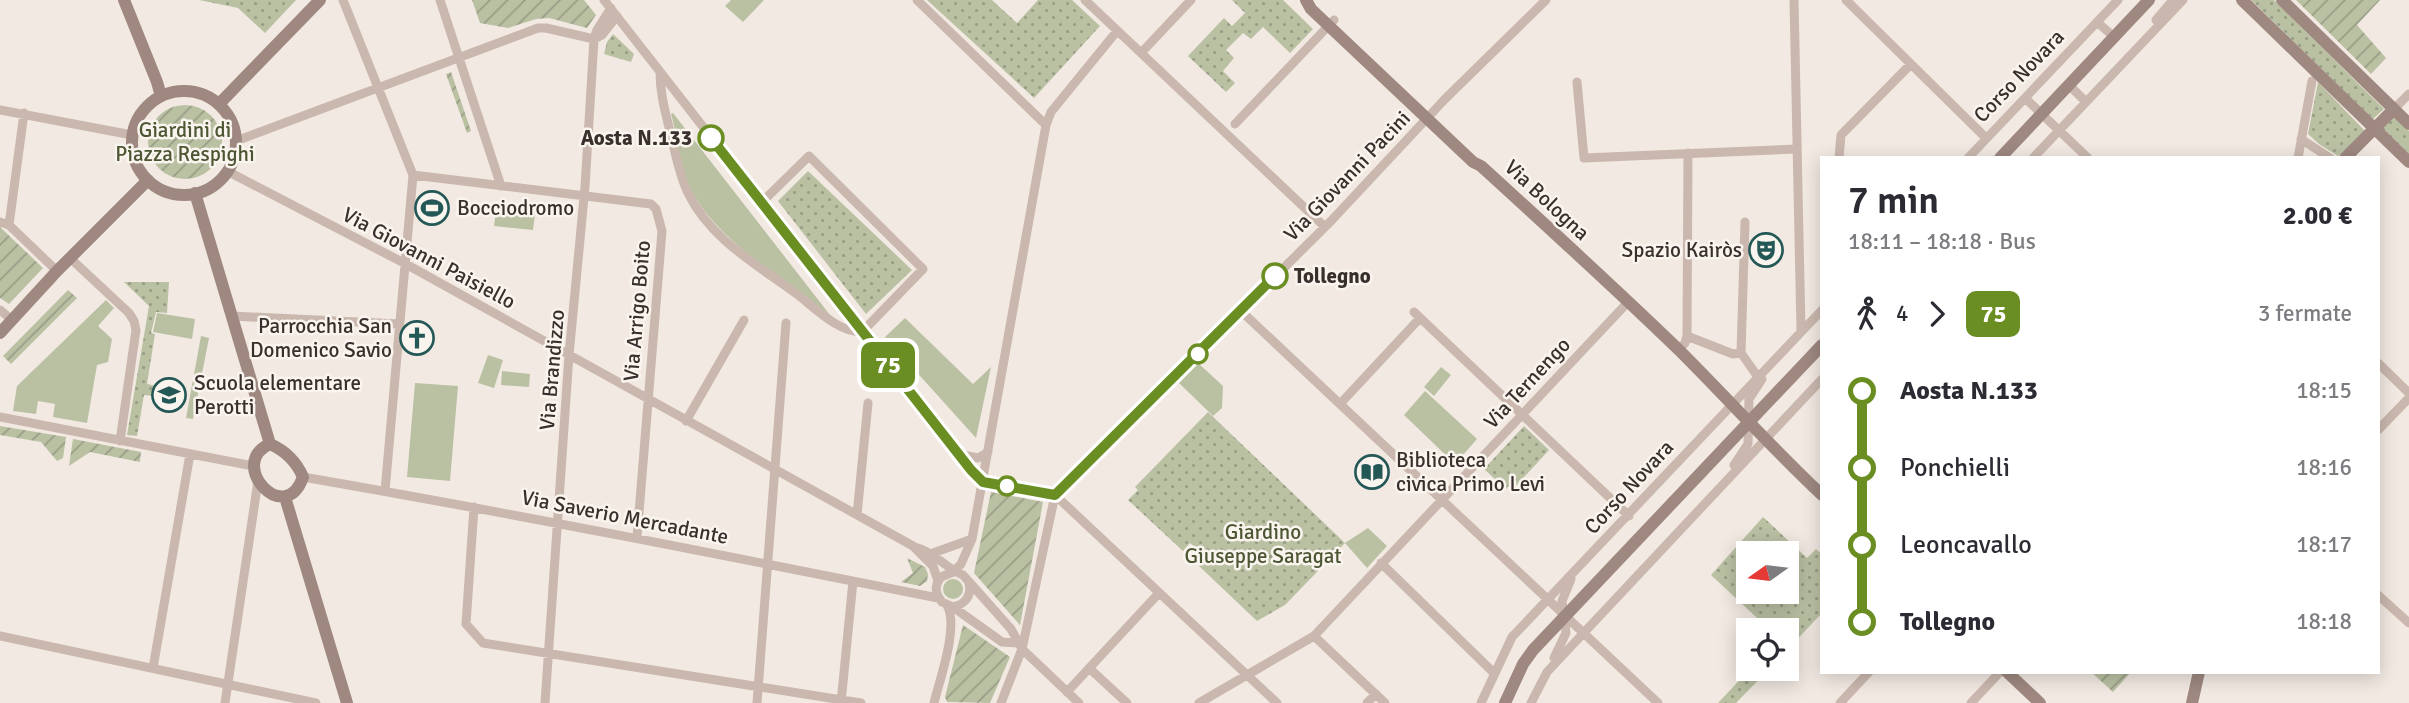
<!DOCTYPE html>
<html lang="it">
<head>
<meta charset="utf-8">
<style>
  :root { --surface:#fff; --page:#f2f2f3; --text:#2b2b33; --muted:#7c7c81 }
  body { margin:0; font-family:Signika,sans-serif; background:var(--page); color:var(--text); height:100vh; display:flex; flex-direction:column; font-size:26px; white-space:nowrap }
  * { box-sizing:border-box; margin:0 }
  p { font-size:23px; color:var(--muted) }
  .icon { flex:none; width:38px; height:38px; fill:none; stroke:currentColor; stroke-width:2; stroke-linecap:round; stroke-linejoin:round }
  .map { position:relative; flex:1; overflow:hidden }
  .details { position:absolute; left:1820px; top:156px; width:560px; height:518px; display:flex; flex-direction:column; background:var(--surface); border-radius:0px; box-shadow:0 4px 18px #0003 }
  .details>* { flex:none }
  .badge { padding:0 14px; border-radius:10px; font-size:24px; line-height:46px }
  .needle { width:46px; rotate:256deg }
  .buttons { position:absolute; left:1736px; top:541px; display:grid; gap:14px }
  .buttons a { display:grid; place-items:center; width:63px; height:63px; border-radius:0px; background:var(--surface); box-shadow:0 4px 18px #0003; font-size:35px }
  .map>.badge { position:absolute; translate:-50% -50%; box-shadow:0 0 0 4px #fff }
  .legs { display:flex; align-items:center; gap:10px; height:77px; padding:0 28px; font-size:23px }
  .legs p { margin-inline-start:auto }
  .overview { display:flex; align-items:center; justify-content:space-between; height:119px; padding:0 28px }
  h1 { font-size:38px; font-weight:600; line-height:52px }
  ul { padding:0 28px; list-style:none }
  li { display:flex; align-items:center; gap:24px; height:77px; font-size:26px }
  li i { display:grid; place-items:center; width:10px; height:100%; margin:0 9px; background:currentColor }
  li i::after { content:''; width:18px; height:18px; margin:-9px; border:5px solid; border-radius:50%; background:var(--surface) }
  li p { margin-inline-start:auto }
  li:first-child i { background:linear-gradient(#0000 50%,currentColor 0) }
  li:last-child i { background:linear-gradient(currentColor 50%,#0000 0) }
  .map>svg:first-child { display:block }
</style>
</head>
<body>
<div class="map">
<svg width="2409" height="703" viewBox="0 0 2409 703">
  <defs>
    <pattern id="park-dots" width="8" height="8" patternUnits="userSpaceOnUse" patternTransform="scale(1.75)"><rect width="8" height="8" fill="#bac1a3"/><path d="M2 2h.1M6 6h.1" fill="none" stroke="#989d85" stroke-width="1.8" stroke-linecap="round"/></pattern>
    <pattern id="garden-furrows" width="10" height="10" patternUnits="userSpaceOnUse" patternTransform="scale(1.75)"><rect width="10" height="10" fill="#bac1a3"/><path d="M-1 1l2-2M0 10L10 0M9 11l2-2" fill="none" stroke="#989d85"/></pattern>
  </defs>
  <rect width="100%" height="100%" fill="#f2e9e2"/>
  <!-- grass -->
  <path fill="#bac1a3" d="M 731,0 L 764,0 L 743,22 L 725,6 Z
    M 673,113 L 830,315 C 785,281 714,238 690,188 C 679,166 678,138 671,114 Z
    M 497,203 L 536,206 L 533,230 L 494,226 Z
    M 106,300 L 114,308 L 98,326 L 112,339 L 108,362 L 97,365 L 87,423 L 53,417 L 55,404 L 38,401 L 36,414 L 13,411 L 17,386 Z
    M 157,313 L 195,319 L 192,339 L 153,332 Z
    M 905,318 L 973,384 L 991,367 L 976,438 L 885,337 Z
    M 201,336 L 209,338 L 193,419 L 186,418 Z
    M 488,355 L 503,360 L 494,388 L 478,383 Z
    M 1198,363 L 1223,386 L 1222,408 L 1213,416 L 1179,383 Z
    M 1441,367 L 1451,375 L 1434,396 L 1424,387 Z
    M 502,371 L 530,374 L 529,387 L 501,385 Z
    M 415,383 L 458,386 L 450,481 L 407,477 Z
    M 1425,391 L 1477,439 L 1455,464 L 1404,415 Z
    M 1368,528 L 1387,546 L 1367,568 L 1345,543 Z
    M943 589a10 10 0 1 1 20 0a10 10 0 1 1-20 0Z"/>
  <!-- park -->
  <path fill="url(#park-dots)" fill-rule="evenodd" d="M 199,0 L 296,0 L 265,33 L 238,8 Z
    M 927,0 L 992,0 L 1017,23 L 1038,0 L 1072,0 L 1100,26 L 1034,98 Z
    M 1232,0 L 1283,0 L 1313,29 L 1290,53 L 1263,27 L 1251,39 L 1243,33 L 1226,50 L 1234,58 L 1223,71 L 1235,83 L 1226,92 L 1188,56 L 1224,18 L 1232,26 L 1245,13 Z
    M 2251,0 L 2274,0 L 2384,109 L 2373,119 Z
    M 613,34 L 634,54 L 631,62 L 604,54 L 607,42 Z
    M 2318,82 L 2365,131 L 2338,156 L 2319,144 L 2308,134 Z
    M 2393,116 L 2409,131 L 2409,154 L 2382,128 Z
    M 808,171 L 912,270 L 866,314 L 778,201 Z
    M 124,282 L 169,282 L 167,313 L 156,312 L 151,333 L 155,334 L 147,384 L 156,386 L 154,396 L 144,395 L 137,436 L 127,435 L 149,306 Z
    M 1208,412 L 1345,543 L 1285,605 L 1257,621 L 1199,566 L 1206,557 L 1190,543 L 1183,551 L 1128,500 L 1138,490 L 1135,487 Z
    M 1524,426 L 1549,450 L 1515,487 L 1511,483 L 1506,489 L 1484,469 Z
    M 1763,517 L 1807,558 L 1816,549 L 1822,554 L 1822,613 L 1787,650 L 1787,630 L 1770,630 L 1711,575 ZM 1787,553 L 1787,592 L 1748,592 L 1748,553 Z
    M 1751,668 L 1769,669 L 1736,703 L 1718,703 Z"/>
  <!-- garden -->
  <path fill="url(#garden-furrows)" d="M 472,0 L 584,0 L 596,15 L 587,28 L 549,18 L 536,19 L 508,28 L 480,23 Z
    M 2296,0 L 2380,0 L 2357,25 L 2386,58 L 2371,74 Z
    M 451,72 L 471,131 L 467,133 L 446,74 Z
    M148 142a37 37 0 1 1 74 0a37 37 0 1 1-74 0Z
    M 0,227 L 43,268 L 9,304 L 0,298 Z
    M 68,290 L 77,298 L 11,364 L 3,356 Z
    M 0,426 L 66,437 L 63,458 L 57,461 L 41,442 L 0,435 Z
    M 73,439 L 141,452 L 140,462 L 90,452 L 69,466 Z
    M 991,492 L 1043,502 L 1020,625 L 974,573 Z
    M 907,558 L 925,567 L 928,574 L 927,581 L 920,586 L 901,582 L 913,573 Z
    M 963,625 L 1010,657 L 990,703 L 947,702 L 945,697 Z
    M 2091,672 L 2131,672 L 2113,692 Z"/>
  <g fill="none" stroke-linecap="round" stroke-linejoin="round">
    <!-- street -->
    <path stroke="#cab8ae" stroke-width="9" d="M 343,0 L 413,175 L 385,491
      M 440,0 L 501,186
      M 604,0 L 971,470 L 983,482
      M 917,0 L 1046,125
      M 1085,0 L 1325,227
      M 1794,0 L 1801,331
      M 1846,0 L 1986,138
      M 2156,20 L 2173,0
      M 2097,22 L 2114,37
      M 1141,53 L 1191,0
      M 660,72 C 660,95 666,114 671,136 C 676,155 679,175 688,193 C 710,239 759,266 798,295 C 816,309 838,332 862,332 L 923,269 L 809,156 L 761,203
      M 1577,82 L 1584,158 L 1796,149
      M 2069,85 L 2086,102
      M 2025,98 L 2088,158
      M 2394,109 L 2409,94
      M 0,110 L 132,135
      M 1235,124 L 1334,20
      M 2301,139 L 2330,158
      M 236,141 L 538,28 L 546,28 L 594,39 L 602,35 L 617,16
      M 1839,158 L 1841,135 L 1911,64
      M 1968,158 L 2118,0
      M 2033,158 L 2183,0
      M 2298,158 L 2312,81
      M 227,171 L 404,263 L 913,546 L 933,566 L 938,581
      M 413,175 L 651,204 L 656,209 L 662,231 L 637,537
      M 0,222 L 9,225 L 57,271
      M 9,225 L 24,113
      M 70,258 L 129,313 L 134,321 L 136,330 L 120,441
      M 0,310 L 12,320
      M 1241,311 L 1658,703
      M 1414,312 L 1629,516
      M 232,316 L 399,324
      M 1687,336 L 1733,354 L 1741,353
      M 1678,350 L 1685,343 L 1687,336 L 1688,153
      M 1741,353 L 1745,222
      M 1741,353 L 1758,377
      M 2378,363 L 2409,393
      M 1340,404 L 1420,318
      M 0,417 L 253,466
      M 686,421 L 744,320
      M 2378,430 L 2409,398
      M 958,454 L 978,458 L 988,452
      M 1734,465 L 1748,444 L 1749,399 L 1762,379
      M 303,477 C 516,514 727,556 938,598
      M 983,482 L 1055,495
      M 1055,495 L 1331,221 L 1445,99 L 1546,0
      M 1055,495 L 1277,703
      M 474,507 L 466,624 L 483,643 L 861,703
      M 857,515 L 868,403
      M 915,547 C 935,552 945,568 963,575 L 1011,629 L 1022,649 L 1079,703
      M 933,553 L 972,539
      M 1381,563 L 1494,673
      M 2378,595 L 2409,623
      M 953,607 C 966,604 972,595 969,583
      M 0,636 L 316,703
      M 1314,636 L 1385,703
      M 1017,643 L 1002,642 L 953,607 L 942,602 C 935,594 934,586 941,577 L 953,572 L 961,564 L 972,539 L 1046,125 L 1051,112 L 1117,31
      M 1554,658 L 1566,633 L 1562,601 L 1571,579
      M 153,668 L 190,454
      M 1089,668 L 1127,703
      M 1067,692 L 1159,593
      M 225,703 L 258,481
      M 545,703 L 569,355 L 585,187 L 594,39 L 597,30 L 611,8
      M 757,703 L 786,323
      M 841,703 L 853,581
      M 934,703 C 940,678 959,627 947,605
      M 1001,703 L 1022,649 L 1055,495
      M 1199,703 L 1314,636 L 1628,302
      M 1367,703 L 1376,694
      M 1481,703 L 1512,637 L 1822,310
      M 1531,703 L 1547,672 L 1822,379
      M 1840,703 L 1869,672
      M 1971,703 L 2000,672"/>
    <!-- secondary -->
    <path stroke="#9e8880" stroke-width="12" d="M 124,0 L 157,82 L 161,96
      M 1306,0 L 1311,9 L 1473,162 L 1481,166 C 1548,227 1615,288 1680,351 C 1728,399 1773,449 1822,495
      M 2242,0 L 2409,162
      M 2282,0 L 2409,124
      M132 143a52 52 0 1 1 104 0a52 52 0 1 1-104 0Z
      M 219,104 L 320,0
      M 2000,158 L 2149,0
      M 2345,158 L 2394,109
      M 195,193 L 270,444
      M 0,333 L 57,271 L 148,180
      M 270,444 C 286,451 296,461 303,477 C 285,529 226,463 270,444 Z
      M 285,497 L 347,703
      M 2007,672 L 2040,703
      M 1505,703 L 1523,664 L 1533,650 L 1822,345
      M 2192,703 L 2199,672"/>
  </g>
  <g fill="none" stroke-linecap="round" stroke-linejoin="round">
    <!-- line-1 casing -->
    <g stroke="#fff" stroke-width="16">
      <path id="line-1" d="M 711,138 L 971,470 L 983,482 L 1055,495 L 1275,276"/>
    </g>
    <!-- line-1 -->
    <use href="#line-1" stroke="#6b8e23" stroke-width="10"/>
  </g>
  <!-- icons -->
  <defs>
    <g id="stadium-ring" transform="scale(1.75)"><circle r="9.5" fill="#faf4ef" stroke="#245857" stroke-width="1.5"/><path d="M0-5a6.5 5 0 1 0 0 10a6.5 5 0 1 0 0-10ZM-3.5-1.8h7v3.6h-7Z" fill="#245857"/></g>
    <g id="theatre-ring" transform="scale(1.75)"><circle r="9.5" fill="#faf4ef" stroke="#245857" stroke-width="1.5"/><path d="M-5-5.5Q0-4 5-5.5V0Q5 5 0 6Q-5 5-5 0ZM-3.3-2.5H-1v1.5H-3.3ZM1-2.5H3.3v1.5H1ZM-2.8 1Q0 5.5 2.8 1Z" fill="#245857"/></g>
    <g id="church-ring" transform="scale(1.75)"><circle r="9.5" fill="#faf4ef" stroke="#245857" stroke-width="1.5"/><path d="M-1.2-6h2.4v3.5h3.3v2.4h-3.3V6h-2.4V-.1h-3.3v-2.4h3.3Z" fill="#245857"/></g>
    <g id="school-ring" transform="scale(1.75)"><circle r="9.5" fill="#faf4ef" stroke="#245857" stroke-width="1.5"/><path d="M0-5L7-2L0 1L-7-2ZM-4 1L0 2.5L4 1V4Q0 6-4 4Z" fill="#245857"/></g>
    <g id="library-ring" transform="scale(1.75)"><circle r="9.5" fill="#faf4ef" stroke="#245857" stroke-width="1.5"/><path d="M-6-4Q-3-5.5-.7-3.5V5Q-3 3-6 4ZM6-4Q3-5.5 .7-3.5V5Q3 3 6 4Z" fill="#245857"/></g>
  </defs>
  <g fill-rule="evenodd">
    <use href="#stadium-ring" x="432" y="208"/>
    <use href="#theatre-ring" x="1766" y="250"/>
    <use href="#church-ring" x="417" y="338"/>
    <use href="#school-ring" x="169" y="395"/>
    <use href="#library-ring" x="1372" y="472"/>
  </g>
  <!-- markers -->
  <g fill="#fff" stroke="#6b8e23" stroke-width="3.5">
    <circle cx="711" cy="138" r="12"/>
    <circle cx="1275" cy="276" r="12"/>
    <circle cx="1198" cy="354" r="9"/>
    <circle cx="1007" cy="486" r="9"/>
  </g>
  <g text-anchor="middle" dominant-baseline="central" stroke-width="5" stroke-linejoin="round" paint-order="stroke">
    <!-- street labels -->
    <g font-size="21" fill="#392f2c" stroke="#faf4ef">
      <text transform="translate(2019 76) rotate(-46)">Corso Novara</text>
      <text transform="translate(1347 176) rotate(-46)">Via Giovanni Pacini</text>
      <text transform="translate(1547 200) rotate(43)">Via Bologna</text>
      <text transform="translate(429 258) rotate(28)">Via Giovanni Paisiello</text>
      <text transform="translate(637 311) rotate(-85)">Via Arrigo Boito</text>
      <text transform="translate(552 370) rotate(-85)">Via Brandizzo</text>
      <text transform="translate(1527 383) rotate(-47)">Via Ternengo</text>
      <text transform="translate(1629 487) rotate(-47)">Corso Novara</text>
      <text transform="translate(625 517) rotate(11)">Via Saverio Mercadante</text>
    </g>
    <!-- park labels -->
    <g font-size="21" fill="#4c5632" stroke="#faf4ef">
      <text x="185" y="130">Giardini di<tspan x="185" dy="24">Piazza Respighi</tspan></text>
      <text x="1263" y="532">Giardino<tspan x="1263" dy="24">Giuseppe Saragat</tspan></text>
    </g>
    <!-- stop labels -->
    <g font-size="21" font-weight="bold" fill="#392f2c" stroke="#faf4ef" text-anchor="end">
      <text x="692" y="138">Aosta N.133</text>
      <text x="1294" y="276" text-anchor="start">Tollegno</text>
    </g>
    <!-- poi labels -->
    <g font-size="21" fill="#392f2c" stroke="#faf4ef" text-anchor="start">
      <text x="457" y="208">Bocciodromo</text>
      <text x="1742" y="250" text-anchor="end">Spazio Kairòs</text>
      <text x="392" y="326" text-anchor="end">Parrocchia San<tspan x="392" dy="24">Domenico Savio</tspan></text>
      <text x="194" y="383">Scuola elementare<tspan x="194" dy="24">Perotti</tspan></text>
      <text x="1396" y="460">Biblioteca<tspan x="1396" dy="24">civica Primo Levi</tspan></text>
    </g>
  </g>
</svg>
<div class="buttons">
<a><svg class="needle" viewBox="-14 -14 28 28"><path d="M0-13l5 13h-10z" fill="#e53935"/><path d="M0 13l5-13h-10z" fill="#7c7c81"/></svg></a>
<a><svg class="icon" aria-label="locate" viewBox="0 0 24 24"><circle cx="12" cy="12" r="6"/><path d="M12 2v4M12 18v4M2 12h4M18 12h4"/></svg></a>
</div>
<b class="badge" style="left:888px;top:365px;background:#6b8e23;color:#fff">75</b>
<section class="details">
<div class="overview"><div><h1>7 min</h1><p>18:11 – 18:18 · Bus</p></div><b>2.00 €</b></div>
<div class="legs"><svg class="icon" aria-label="walk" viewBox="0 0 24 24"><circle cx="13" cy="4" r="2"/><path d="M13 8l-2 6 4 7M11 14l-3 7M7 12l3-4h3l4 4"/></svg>4<svg class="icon" aria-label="forward" viewBox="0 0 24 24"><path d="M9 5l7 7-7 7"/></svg><b class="badge" style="background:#6b8e23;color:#fff">75</b><p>3 fermate</p></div>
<ul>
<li><i style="color:#6b8e23"></i><b>Aosta N.133</b><p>18:15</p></li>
<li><i style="color:#6b8e23"></i><span>Ponchielli</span><p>18:16</p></li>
<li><i style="color:#6b8e23"></i><span>Leoncavallo</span><p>18:17</p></li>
<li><i style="color:#6b8e23"></i><b>Tollegno</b><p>18:18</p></li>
</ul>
</section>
</div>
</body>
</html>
